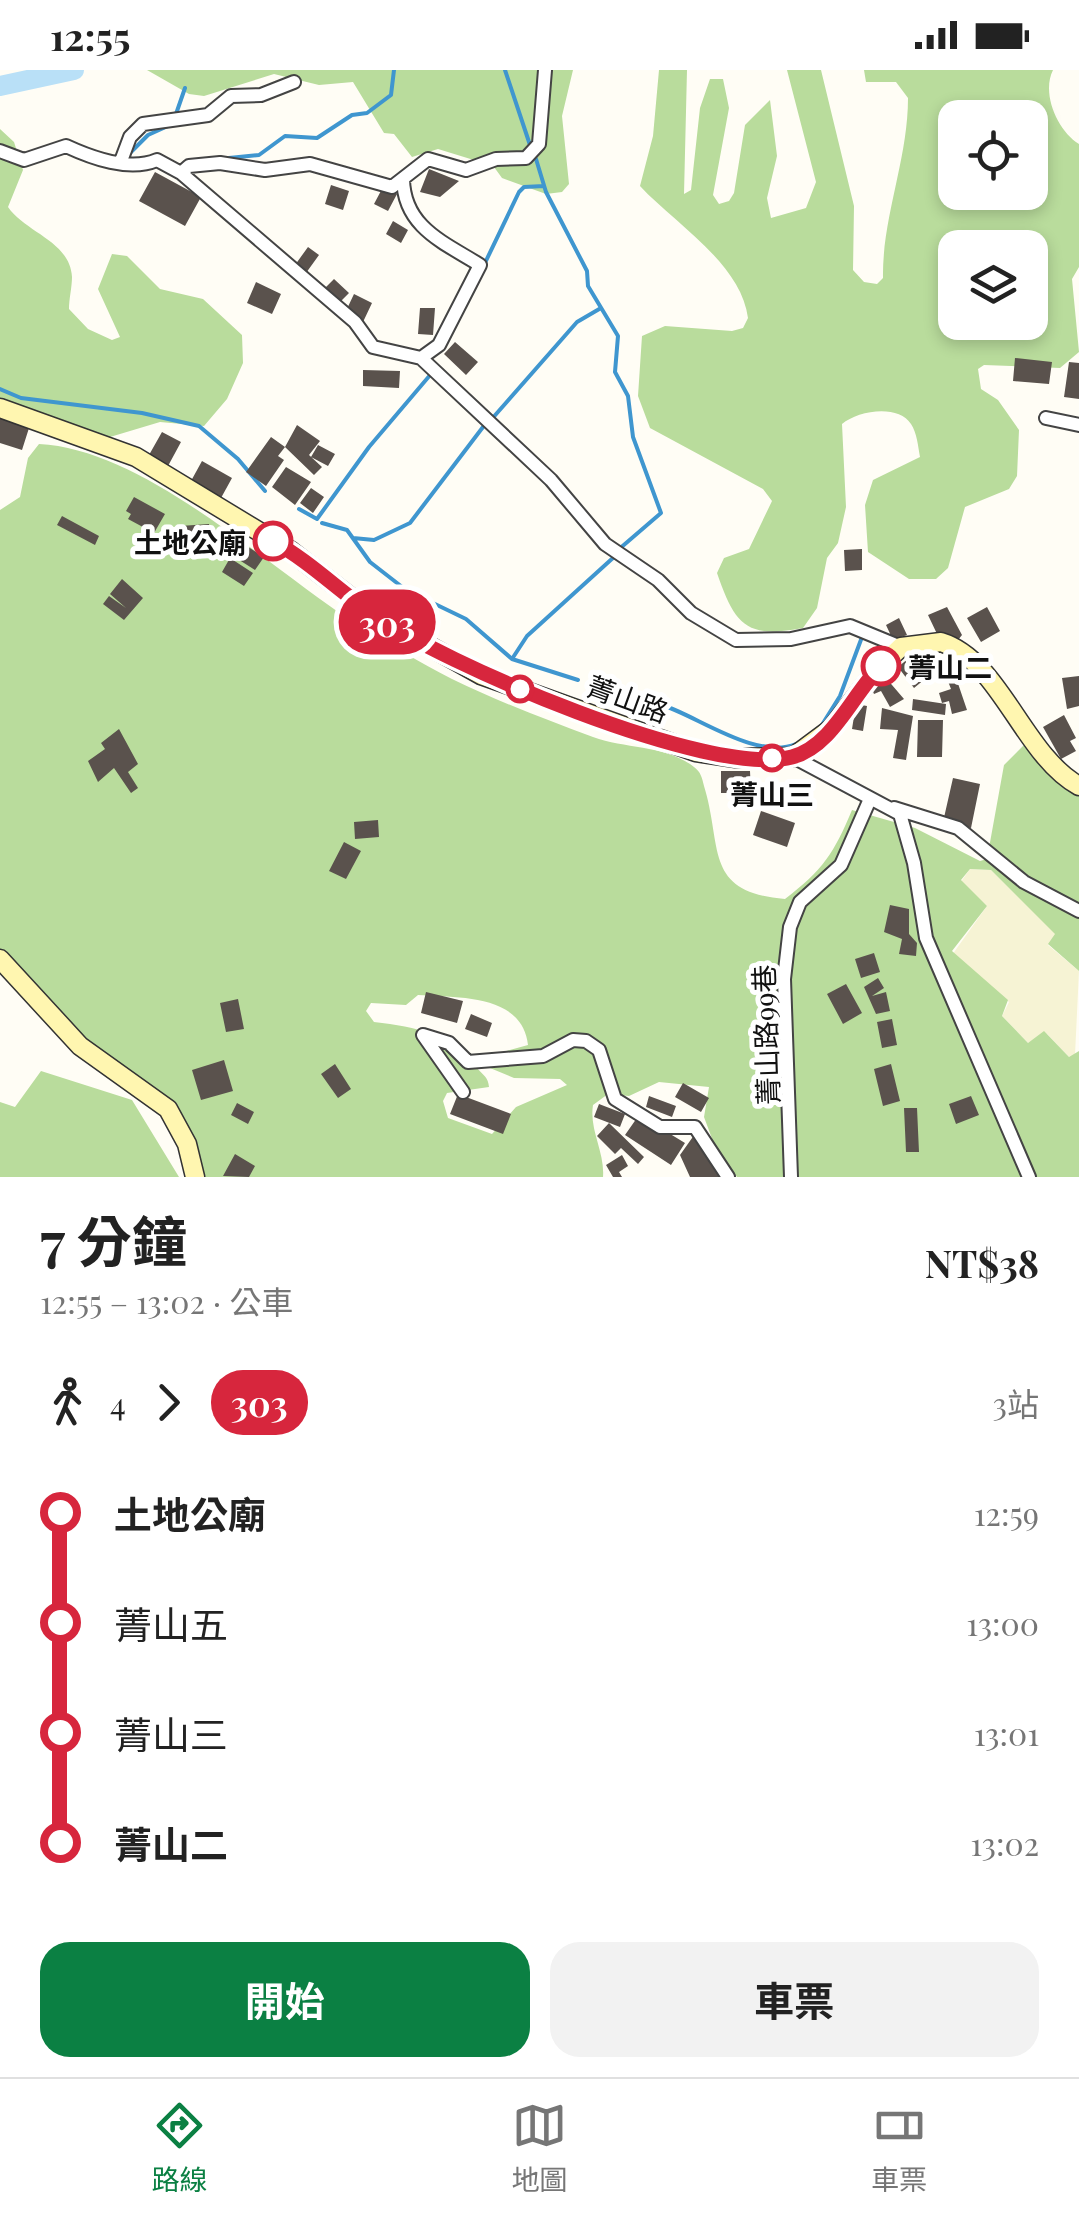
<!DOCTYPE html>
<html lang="zh-TW">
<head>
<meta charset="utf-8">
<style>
  :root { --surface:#fff; --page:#f2f2f2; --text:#222; --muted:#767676; --line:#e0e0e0; --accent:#0b8043 }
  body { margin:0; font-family:"Playfair Display","Noto Sans TC",serif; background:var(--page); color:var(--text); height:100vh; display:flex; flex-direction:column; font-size:38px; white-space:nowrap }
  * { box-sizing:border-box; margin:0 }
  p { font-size:32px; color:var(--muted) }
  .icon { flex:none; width:55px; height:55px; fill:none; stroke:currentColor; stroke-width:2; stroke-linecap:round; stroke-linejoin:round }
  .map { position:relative; height:1107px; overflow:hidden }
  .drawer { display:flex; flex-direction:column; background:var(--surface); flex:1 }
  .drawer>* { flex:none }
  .badge { padding:0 20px; border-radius:32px; font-size:35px; line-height:65px }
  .tools { position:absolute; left:938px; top:30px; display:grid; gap:20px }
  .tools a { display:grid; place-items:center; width:110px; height:110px; border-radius:20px; background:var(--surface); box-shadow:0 5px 15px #0003; font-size:50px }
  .map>.badge { position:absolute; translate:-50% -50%; box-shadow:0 0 0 5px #fff }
  .legs { display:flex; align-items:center; gap:15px; height:110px; padding:0 40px; font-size:32px }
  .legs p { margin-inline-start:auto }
  .summary { display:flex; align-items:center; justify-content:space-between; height:170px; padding:0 40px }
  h1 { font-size:55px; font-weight:700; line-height:75px }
  .button { display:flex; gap:20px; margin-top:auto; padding:20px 40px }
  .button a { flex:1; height:115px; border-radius:30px; background:var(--accent); color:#fff; font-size:40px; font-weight:700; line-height:115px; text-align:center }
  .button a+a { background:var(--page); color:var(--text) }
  ul { padding:0 40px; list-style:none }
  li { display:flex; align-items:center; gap:35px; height:110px; font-size:38px }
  li i { display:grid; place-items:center; width:15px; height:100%; margin:0 12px; background:currentColor }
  li i::after { content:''; width:25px; height:25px; margin:-12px; border:8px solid; border-radius:50%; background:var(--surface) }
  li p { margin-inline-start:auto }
  li:first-child i { background:linear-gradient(#0000 50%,currentColor 0) }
  li:last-child i { background:linear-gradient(currentColor 50%,#0000 0) }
  .status { display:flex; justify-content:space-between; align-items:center; height:70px; padding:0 50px; background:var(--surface); direction:ltr }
  .status svg { height:28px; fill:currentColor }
  .tabs { display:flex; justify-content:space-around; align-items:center; height:140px; border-top:2px solid var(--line); background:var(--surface); font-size:28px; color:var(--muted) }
  .tabs a { display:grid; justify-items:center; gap:5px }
  .tabs .active { color:var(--accent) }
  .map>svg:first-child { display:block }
</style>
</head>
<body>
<div class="status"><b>12:55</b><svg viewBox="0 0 49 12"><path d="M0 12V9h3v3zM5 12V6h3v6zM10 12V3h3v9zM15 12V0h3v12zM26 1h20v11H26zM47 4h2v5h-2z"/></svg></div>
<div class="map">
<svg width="1079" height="1107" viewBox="0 0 1079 1107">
  <rect width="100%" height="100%" fill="#fffdf5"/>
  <!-- farmland -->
  <path fill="#f6f3d4" d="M 970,799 L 991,800 L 1056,864 L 1048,875 L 1079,901 L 1075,985 L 1069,987 L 1047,964 L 1028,973 L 1002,946 L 1009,932 L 952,885 L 987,836 L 960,813 Z"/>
  <!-- forest -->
  <path fill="#b9dc9c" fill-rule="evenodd" d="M 147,0 L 573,0 L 562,46 L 569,114 L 562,122 L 546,124 L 502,108 L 486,86 L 477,91 L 438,79 L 412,87 L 394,64 L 384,63 L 353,12 L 319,15 L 274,4 L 204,26 L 189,24 Z
    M 659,0 L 687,0 L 684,124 L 691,120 L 700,38 L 710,9 L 723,9 L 729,38 L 713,125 L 719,134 L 729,131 L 734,123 L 745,55 L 770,30 L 777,86 L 767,128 L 771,148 L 806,138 L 816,112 L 787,0 L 821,0 L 854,136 L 853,200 L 864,212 L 877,214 L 883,208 C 882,147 908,90 908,28 L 896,12 L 866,12 L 864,0 L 1053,0 C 1041,24 1058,61 1079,74 L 1079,197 L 1072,209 L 1079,282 L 1060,298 L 984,295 L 978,299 L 981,319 L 998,330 L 1019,360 L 1017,406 L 1009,419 L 965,437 L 948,498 L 936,509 L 909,509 L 868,482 L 865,435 L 873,410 L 920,387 C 918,376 917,363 911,354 C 899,334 858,340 842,354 L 846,437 L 838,473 L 827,488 L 817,538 L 803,558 C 746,569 735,555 717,503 L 724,488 L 749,479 L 772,431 L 763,419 L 650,358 L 638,326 L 642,266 L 665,256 L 732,261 L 743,258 L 748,248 C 741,193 674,153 640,116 L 653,66 ZM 955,48 L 1030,48 L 1030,122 L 955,122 ZM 955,178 L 1030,178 L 1030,252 L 955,252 Z
    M 0,59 L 14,72 L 23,100 L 8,137 C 26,163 70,171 72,207 C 72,217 69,229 69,239 L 88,259 L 112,270 L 120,267 L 98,219 L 112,184 L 127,186 L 160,219 L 203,229 L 242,265 L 243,293 L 227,329 L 204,356 L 160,352 L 110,367 L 65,368 L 0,348 Z
    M 39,374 C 144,379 267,496 353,552 C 385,572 419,592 452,609 C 497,631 547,650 593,667 C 626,679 666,675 694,697 C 701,702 702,708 704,716 C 723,778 703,822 785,829 C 823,800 834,783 852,740 L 915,758 L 980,791 L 987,789 L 1004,695 L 1024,675 L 1067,720 L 1079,725 L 1079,901 L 1048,874 L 1055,864 L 991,800 L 970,799 L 961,810 L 987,836 L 952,881 L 1008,930 L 1002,946 L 1028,973 L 1044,961 L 1069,987 L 1079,981 L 1079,1107 L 737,1107 L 714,1074 L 704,1047 L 709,1017 L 659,1012 L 629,1026 L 608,1024 L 593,1035 C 589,1060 605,1082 603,1107 L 200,1107 L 167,1031 L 82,971 L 0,879 L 0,440 L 20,427 L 28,388 ZM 418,925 C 457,928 522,923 528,975 L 492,985 L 490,998 L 514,1008 L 560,1009 L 567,1015 L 516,1037 L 492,1064 L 448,1048 L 443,1031 L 447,1023 L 489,1017 C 488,1007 484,1006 477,998 C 449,964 418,957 374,952 L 366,941 L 371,933 L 406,935 Z
    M 41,1001 L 132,1030 L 179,1107 L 0,1107 L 0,1032 L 15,1037 Z"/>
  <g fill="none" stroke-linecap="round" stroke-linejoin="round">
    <!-- stream -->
    <path stroke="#3f96cf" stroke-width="4" d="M 505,0 L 530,75
      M 176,44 L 185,18
      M 127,86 L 148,65 L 170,55
      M 229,88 L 259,85 L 285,66 L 317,68 L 352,45 L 367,43 L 391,25 L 394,0
      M 536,89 L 546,122 L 587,201 L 588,216 L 618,266 L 615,302 L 628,326 L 633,367 L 661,443 L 618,480
      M 484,195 L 519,122 L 524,117 L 544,116
      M 0,319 L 21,328 L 142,343 L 199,356 L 238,389 L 265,421
      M 490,351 L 577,252 L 601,238
      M 299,439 L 317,449 L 369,377 L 431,304
      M 322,453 L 347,460 L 370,492 L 406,520 L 466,549 L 512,589 L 578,610
      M 353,468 L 374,470 L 410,453 L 483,357
      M 512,589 L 527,566 L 614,487
      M 597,617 C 619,623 643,628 665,636 C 700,648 757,690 796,674
      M 820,658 L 840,626 L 862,567"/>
    <!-- river -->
    <path stroke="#b9e0f7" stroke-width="20" d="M 0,16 L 74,0"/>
  </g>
  <!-- building -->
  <path fill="#5a524d" d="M 429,99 L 459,111 L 440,127 L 420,122 Z
    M 155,102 L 201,127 L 185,156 L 139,131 Z
    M 331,115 L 349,121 L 343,140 L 325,134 Z
    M 383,117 L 397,124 L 388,141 L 374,134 Z
    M 393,151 L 408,160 L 401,173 L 386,164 Z
    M 308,177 L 319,185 L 306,203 L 295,195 Z
    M 334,209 L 349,223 L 336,236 L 321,222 Z
    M 256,212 L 281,224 L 272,244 L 247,233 Z
    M 354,224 L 372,233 L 363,252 L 345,243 Z
    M 420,238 L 435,238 L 433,265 L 418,264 Z
    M 455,272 L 478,292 L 466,305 L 444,284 Z
    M 1015,288 L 1052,292 L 1049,314 L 1013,311 Z
    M 1069,292 L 1079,293 L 1079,329 L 1064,327 Z
    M 363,300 L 400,301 L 399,318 L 363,316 Z
    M 0,348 L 29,358 L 22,380 L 0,373 Z
    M 297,355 L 320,371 L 309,385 L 322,397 L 314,405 L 285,377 Z
    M 162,362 L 181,372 L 168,396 L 149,385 Z
    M 271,367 L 285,377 L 278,386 L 284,390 L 266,416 L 246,402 Z
    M 318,375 L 335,384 L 328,396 L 311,387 Z
    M 202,391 L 232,408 L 221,428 L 191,411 Z
    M 286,397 L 311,412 L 295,435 L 272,417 Z
    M 311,418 L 324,427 L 313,443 L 300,433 Z
    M 134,427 L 165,444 L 154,463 L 128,449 L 131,444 L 126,441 Z
    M 62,446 L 99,466 L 95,475 L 57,455 Z
    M 209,454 L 210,476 L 181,477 L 180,456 Z
    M 242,473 L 264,487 L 255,500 L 233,486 Z
    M 862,479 L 862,500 L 845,501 L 844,480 Z
    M 230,488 L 253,503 L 244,516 L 222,502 Z
    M 122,509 L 143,528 L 124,550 L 103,534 L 109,526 L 126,538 L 110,524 Z
    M 947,537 L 962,565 L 958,570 L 938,566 L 928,545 Z
    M 987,537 L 1000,561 L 981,572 L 967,548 Z
    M 899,548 L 907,565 L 893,570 L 886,555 Z
    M 909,588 L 925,609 L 914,618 L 898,597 Z
    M 951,593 L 967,640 L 952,644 L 949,631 L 942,633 L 939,623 L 951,619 L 942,596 Z
    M 1079,606 L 1079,636 L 1067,639 L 1062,608 Z
    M 886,608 L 904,629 L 890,637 L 881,621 L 874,624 L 870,615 Z
    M 913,629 L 946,634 L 945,645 L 912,640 Z
    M 856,634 L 867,636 L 863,661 L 852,659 Z
    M 882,638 L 913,646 L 906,690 L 893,688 L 898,660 L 880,659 Z
    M 1064,645 L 1076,668 L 1070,671 L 1076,681 L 1061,689 L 1043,657 Z
    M 918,650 L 943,650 L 942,687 L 917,687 Z
    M 119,659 L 138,694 L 128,702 L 138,718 L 131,723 L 114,698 L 98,712 L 88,691 L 105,679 L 101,673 Z
    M 721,701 L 750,701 L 751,723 L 721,723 Z
    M 953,708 L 980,714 L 971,758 L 943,752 Z
    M 761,741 L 795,753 L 787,777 L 753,765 Z
    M 378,750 L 379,767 L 355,769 L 354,752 Z
    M 344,772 L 361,781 L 346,809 L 329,801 Z
    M 890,835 L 909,839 L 909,864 L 917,873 L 916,886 L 899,884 L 902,869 L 884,862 Z
    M 874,883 L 880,902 L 861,908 L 855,889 Z
    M 878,908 L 884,918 L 872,926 L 886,922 L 890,941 L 876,944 L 864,917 Z
    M 846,914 L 862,943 L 843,954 L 827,924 Z
    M 426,922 L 463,931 L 457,953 L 421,943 Z
    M 238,929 L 244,959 L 226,962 L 220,933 Z
    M 471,944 L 492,953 L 487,967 L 465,959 Z
    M 892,949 L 897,975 L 882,978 L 877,952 Z
    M 224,990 L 233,1021 L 201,1030 L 192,1000 Z
    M 335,994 L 351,1019 L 338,1028 L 321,1004 Z
    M 891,994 L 900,1031 L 883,1036 L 874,999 Z
    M 683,1013 L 709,1028 L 701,1042 L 675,1027 Z
    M 458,1024 L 511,1044 L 503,1064 L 450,1044 Z
    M 649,1026 L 676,1036 L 672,1047 L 646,1037 Z
    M 971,1026 L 979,1045 L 956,1054 L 949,1034 Z
    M 237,1033 L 254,1042 L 248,1054 L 231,1045 Z
    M 599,1034 L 625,1044 L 620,1057 L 594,1047 Z
    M 904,1038 L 917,1038 L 919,1082 L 906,1082 Z
    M 639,1045 L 685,1073 L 671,1095 L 625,1065 Z
    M 609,1053 L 644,1087 L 638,1094 L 621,1078 L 615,1084 L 597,1066 Z
    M 697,1061 L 722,1107 L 690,1107 L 680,1085 Z
    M 235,1084 L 255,1096 L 249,1107 L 223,1106 Z
    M 622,1085 L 628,1096 L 619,1102 L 622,1107 L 613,1107 L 606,1095 Z"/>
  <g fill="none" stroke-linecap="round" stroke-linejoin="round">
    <!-- street casing -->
    <g stroke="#444" stroke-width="16">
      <path id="street" d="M 0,81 L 24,90 L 66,76 C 92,88 129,102 157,90 L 181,103 L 355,252 L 373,277 L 421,288 L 551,410 L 605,474 L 658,510 L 691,543 L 736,570 L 791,569 L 850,556 L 901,577
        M 121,91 L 130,67 L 143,54 L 208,45 L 231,26 L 261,25 L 294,12
        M 181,103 L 189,96 L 220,93 L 265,100 L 310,94 L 392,117 L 428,89 L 466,100 L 496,89 L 526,88 L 539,74 L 545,0
        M 403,109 C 404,157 443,172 480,195 L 439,275 L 421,288
        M 1046,348 L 1079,355
        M 793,687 L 900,744 L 914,793 L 926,868 L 1029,1107
        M 894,738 L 958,758 L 1024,812 L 1079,841
        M 463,1022 L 423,965 L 449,973 L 468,992 L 543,986 L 573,970 L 586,971 L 599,980 L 615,1029 L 660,1057 L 695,1057 L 728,1107
        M 791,1107 L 784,909 L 790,857 L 800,832 L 841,795 L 870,729"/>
    </g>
    <!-- secondary casing -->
    <g stroke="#333" stroke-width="21">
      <path id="secondary" d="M 0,338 L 136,387 L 291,481 L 372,544 L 481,605 L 696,682 L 736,688 L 793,687 L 832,658 L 875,602 L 901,577 L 941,572 C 1000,590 1023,685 1079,716
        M 0,889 L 80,976 L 168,1039 L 187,1074 L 195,1107"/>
    </g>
    <!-- street -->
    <use href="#street" stroke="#fff" stroke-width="12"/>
    <!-- secondary -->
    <use href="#secondary" stroke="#fff6b0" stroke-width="18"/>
  </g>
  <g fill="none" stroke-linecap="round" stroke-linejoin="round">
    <!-- line-1 casing -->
    <g stroke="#fff" stroke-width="22">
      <path id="line-1" d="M 273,471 C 309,491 338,520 371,543 C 442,593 710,709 792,687 C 833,676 853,623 881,596"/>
    </g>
    <!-- line-1 -->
    <use href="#line-1" stroke="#d7263d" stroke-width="15"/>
  </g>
  <!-- markers -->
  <g fill="#fff" stroke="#d7263d" stroke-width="5">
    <circle cx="273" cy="471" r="18"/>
    <circle cx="881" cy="596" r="18"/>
    <circle cx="520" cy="619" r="12"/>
    <circle cx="772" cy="688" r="12"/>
  </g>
  <g text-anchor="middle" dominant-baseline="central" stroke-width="10" stroke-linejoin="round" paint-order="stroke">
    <!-- stop labels -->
    <g font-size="28" font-weight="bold" fill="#111" stroke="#fff" text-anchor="end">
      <text x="246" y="471">土地公廟</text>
      <text x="908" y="596" text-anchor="start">菁山二</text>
      <text x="772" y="723" text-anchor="middle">菁山三</text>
    </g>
    <!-- street labels -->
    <g font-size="28" fill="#111" stroke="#fff">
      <text transform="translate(628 628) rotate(20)">菁山路</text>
      <text transform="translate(765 965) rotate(-92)">菁山路99巷</text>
    </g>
  </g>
</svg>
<div class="tools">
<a><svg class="icon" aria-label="locate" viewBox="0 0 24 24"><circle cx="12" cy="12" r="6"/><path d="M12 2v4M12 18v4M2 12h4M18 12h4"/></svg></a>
<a><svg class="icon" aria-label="layers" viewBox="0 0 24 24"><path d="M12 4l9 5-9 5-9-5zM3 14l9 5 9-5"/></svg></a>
</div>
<b class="badge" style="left:387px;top:552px;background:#d7263d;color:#fff">303</b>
</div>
<section class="drawer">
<div class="summary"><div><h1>7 分鐘</h1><p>12:55 – 13:02 · 公車</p></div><b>NT$38</b></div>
<div class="legs"><svg class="icon" aria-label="walk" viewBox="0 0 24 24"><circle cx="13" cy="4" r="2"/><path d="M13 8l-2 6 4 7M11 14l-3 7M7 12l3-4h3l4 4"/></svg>4<svg class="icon" aria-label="forward" viewBox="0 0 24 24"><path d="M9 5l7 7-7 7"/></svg><b class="badge" style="background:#d7263d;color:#fff">303</b><p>3站</p></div>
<ul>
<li><i style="color:#d7263d"></i><b>土地公廟</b><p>12:59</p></li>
<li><i style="color:#d7263d"></i><span>菁山五</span><p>13:00</p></li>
<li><i style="color:#d7263d"></i><span>菁山三</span><p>13:01</p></li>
<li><i style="color:#d7263d"></i><b>菁山二</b><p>13:02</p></li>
</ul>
<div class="button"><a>開始</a><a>車票</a></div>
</section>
<nav class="tabs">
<a class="active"><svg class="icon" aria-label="directions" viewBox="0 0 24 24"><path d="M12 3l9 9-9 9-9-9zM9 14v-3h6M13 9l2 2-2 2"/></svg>路線</a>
<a><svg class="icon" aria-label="map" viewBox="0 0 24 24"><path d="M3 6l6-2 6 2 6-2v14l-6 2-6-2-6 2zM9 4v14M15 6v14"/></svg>地圖</a>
<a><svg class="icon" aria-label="tickets" viewBox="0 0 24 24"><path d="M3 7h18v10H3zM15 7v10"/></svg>車票</a>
</nav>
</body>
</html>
